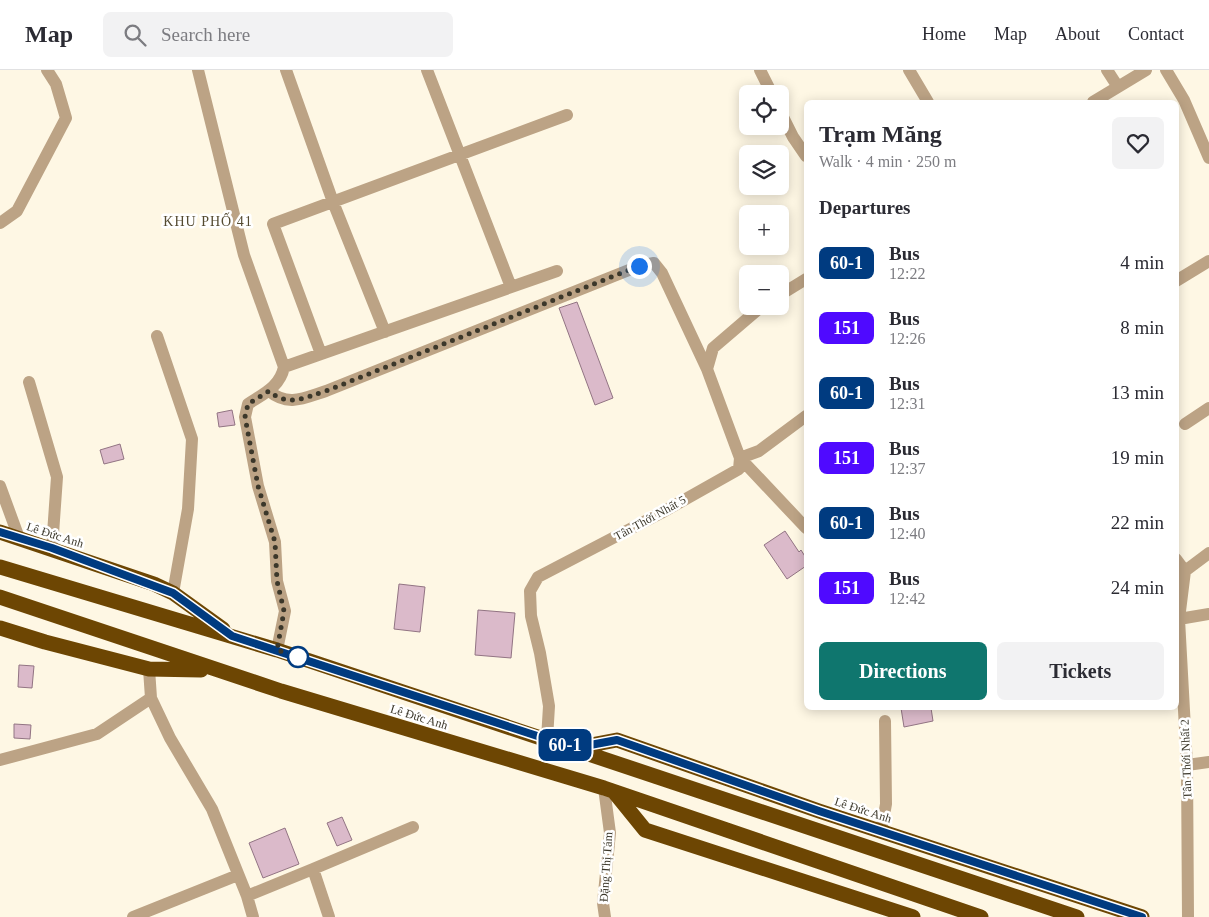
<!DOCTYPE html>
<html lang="en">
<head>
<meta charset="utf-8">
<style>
  :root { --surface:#fff; --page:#f2f2f3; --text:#2b2b33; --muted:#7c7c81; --line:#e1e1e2; --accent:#0f766e }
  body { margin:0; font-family:"Times New Roman",serif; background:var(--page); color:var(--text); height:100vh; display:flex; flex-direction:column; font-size:19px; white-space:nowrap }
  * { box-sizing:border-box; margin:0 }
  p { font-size:16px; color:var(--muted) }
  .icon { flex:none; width:28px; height:28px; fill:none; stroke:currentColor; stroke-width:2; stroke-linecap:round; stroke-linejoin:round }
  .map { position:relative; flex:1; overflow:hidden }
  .panel { position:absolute; left:804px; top:30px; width:375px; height:610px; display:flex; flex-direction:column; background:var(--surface); border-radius:8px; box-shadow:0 2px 12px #0003 }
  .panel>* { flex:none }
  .badge { padding:0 10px; border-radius:8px; font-size:18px; line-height:32px }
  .controls { position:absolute; left:739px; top:15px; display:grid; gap:10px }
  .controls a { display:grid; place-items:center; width:50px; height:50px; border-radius:8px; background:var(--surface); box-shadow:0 2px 12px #0003; font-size:25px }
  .you { position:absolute; width:25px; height:25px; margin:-12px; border:4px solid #fff; border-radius:50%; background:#1a73e8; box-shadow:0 0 0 8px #1a73e833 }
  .map>.badge { position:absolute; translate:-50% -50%; box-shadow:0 0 0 2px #fff }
  h2 { padding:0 15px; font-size:19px; line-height:45px }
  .round { display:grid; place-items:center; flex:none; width:52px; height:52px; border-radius:8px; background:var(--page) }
  .headline { display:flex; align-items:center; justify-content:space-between; height:85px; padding:0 15px }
  h1 { font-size:24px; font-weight:700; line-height:38px }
  .cta { display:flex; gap:10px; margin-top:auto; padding:10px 15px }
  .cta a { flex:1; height:58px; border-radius:8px; background:var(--accent); color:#fff; font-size:20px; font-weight:700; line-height:58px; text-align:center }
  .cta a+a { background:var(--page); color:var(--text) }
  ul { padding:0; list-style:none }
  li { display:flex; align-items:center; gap:15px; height:65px; padding:0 15px }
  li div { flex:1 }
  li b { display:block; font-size:19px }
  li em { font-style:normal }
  li .badge { min-width:55px; font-weight:700; text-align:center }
  header { display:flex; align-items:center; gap:30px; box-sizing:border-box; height:70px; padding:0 25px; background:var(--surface); border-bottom:1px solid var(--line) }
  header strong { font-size:24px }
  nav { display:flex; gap:28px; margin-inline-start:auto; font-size:18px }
  .search { width:350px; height:45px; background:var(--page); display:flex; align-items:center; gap:12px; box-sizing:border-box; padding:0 18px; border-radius:8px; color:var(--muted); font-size:19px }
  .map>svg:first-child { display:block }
</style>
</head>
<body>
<header>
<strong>Map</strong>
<div class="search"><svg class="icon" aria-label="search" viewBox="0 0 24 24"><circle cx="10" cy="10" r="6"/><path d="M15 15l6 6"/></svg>Search here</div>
<nav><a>Home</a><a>Map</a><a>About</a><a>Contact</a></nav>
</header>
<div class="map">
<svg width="1209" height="847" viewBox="0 0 1209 847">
  <rect width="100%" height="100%" fill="#fef7e4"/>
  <!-- building -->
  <path fill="#dbbaca" stroke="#927483" d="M 577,232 L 613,328 L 595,335 L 559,238 Z
    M 232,340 L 235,355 L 219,357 L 217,343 Z
    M 120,374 L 124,389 L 104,394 L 100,380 Z
    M 785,461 L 799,482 L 801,480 L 806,488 L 806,496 L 787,509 L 764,475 Z
    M 399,514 L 425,517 L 420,562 L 394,559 Z
    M 478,540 L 515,543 L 511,588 L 475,585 Z
    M 19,595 L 34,596 L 32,618 L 18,617 Z
    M 901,638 L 931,638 L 933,651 L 904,657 Z
    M 14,654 L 31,655 L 30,669 L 14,668 Z
    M 342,747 L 352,770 L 337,776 L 327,753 Z
    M 285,758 L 299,794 L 263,808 L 249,773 Z"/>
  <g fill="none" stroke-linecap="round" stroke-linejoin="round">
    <!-- minor -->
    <path stroke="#bca385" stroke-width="12" d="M 198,0 L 244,185 L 284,297 C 280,317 263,324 248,334 L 245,347 L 258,416 L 275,472 L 277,511 L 285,541 L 277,580
      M 286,0 L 333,132 L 385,262
      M 427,0 L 511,217
      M 760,0 L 772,24
      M 909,0 L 928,32
      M 1107,0 L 1118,17
      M 1166,0 L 1184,30 L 1209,88
      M 1093,32 L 1146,0
      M 780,41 L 793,67 L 806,86
      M 0,153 L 17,141 L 66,48 L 56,14 L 47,0
      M 1176,211 L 1209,191
      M 780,225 L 806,209
      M 157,266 L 192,369 L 188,439 L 173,523
      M 321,284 L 273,154 L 567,45
      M 284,297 L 557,201
      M 29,312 L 57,407 L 52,478
      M 269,321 C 288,337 304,328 326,321 L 639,196 L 654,193 L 662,203 L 707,299
      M 806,346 L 759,381 L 740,388 L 806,458
      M 1185,354 L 1209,338
      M 0,416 L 19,468
      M 1176,489 L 1185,501
      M 1179,549 L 1209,544
      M 149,599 L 151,628 L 170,668 L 212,739 L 247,826 L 253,847
      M 547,669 L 549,636 L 540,583 L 531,546 L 530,521 L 538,507 L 661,443 L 739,399 L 740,388 L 707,299 L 713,278 L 762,236
      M 0,690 L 97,664 L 151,628
      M 1187,695 L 1209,692
      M 604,718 L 610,763 L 603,833 L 605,847
      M 881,762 L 886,734 L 885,651
      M 313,799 L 413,757
      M 247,826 L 313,799 L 329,847
      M 133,847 L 238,805
      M 1188,847 L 1187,695 L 1179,549 L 1185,501 L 1209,483"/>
    <!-- highway -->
    <path stroke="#6d4603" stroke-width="15" d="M 0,462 L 154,514 L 173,523 L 223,559
      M 0,497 L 277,580 L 1077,847
      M 0,527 L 281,621 L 604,718 L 981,847
      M 0,558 L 45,572 L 149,599 L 201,600
      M 575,678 L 617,670 L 819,741 L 1142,847
      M 615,723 L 645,760 L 913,847"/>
  </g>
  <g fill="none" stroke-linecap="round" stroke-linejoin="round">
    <!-- line casing -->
    <g stroke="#fff" stroke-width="11">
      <path id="line" d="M 0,462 L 52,478 L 173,523 L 232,566 L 574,678 L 617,670 L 819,741 L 1142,847"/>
    </g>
    <!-- line -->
    <use href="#line" stroke="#003b80" stroke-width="8"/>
    <!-- walk -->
    <path stroke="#3b372a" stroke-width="5" stroke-dasharray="0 9" d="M 298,587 L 277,580 L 284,541 L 277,511 L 275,472 L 258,416 L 245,347 L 248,334 L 269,321 C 288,337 304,328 326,321 L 639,196"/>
  </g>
  <!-- markers -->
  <circle fill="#fff" stroke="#003b80" stroke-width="2.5" cx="298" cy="587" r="10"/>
  <g text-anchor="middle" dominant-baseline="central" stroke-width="5" stroke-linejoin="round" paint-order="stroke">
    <!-- street labels -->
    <g font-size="12" fill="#3b372a" stroke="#fff">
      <text transform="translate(650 448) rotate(-29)">Tân Thới Nhất 5</text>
      <text transform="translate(55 465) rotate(18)">Lê Đức Anh</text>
      <text transform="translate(419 647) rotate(17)">Lê Đức Anh</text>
      <text transform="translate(1186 689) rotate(-92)">Tân Thới Nhất 2</text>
      <text transform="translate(863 740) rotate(18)">Lê Đức Anh</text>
      <text transform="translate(606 797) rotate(-86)">Đặng Thị Tám</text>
    </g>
    <!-- neighbourhood labels -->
    <g font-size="14" letter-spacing="1" fill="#544a30" stroke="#fff">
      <text x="208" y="151">KHU PHỐ 41</text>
    </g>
  </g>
</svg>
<div class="controls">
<a><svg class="icon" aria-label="locate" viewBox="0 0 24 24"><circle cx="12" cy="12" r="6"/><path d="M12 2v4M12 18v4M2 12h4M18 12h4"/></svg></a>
<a><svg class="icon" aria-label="layers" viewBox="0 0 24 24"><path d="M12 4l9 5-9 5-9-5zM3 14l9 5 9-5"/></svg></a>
<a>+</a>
<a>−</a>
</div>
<div class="you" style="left:639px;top:196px"></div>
<b class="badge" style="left:565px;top:675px;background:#003b80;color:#fff">60-1</b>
<section class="panel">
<div class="headline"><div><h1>Trạm Măng</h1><p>Walk · 4 min · 250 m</p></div><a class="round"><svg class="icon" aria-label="heart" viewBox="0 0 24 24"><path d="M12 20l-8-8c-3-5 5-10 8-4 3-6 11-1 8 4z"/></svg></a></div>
<h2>Departures</h2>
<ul>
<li><span class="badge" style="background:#003b80;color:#fff">60-1</span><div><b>Bus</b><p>12:22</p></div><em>4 min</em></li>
<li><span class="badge" style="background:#4f0aff;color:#fff">151</span><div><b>Bus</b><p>12:26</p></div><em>8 min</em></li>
<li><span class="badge" style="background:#003b80;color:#fff">60-1</span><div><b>Bus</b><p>12:31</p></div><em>13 min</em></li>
<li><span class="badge" style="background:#4f0aff;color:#fff">151</span><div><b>Bus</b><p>12:37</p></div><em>19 min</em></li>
<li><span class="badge" style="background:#003b80;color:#fff">60-1</span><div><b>Bus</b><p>12:40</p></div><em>22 min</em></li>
<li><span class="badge" style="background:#4f0aff;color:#fff">151</span><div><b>Bus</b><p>12:42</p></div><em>24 min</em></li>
</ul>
<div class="cta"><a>Directions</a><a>Tickets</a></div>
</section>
</div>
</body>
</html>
